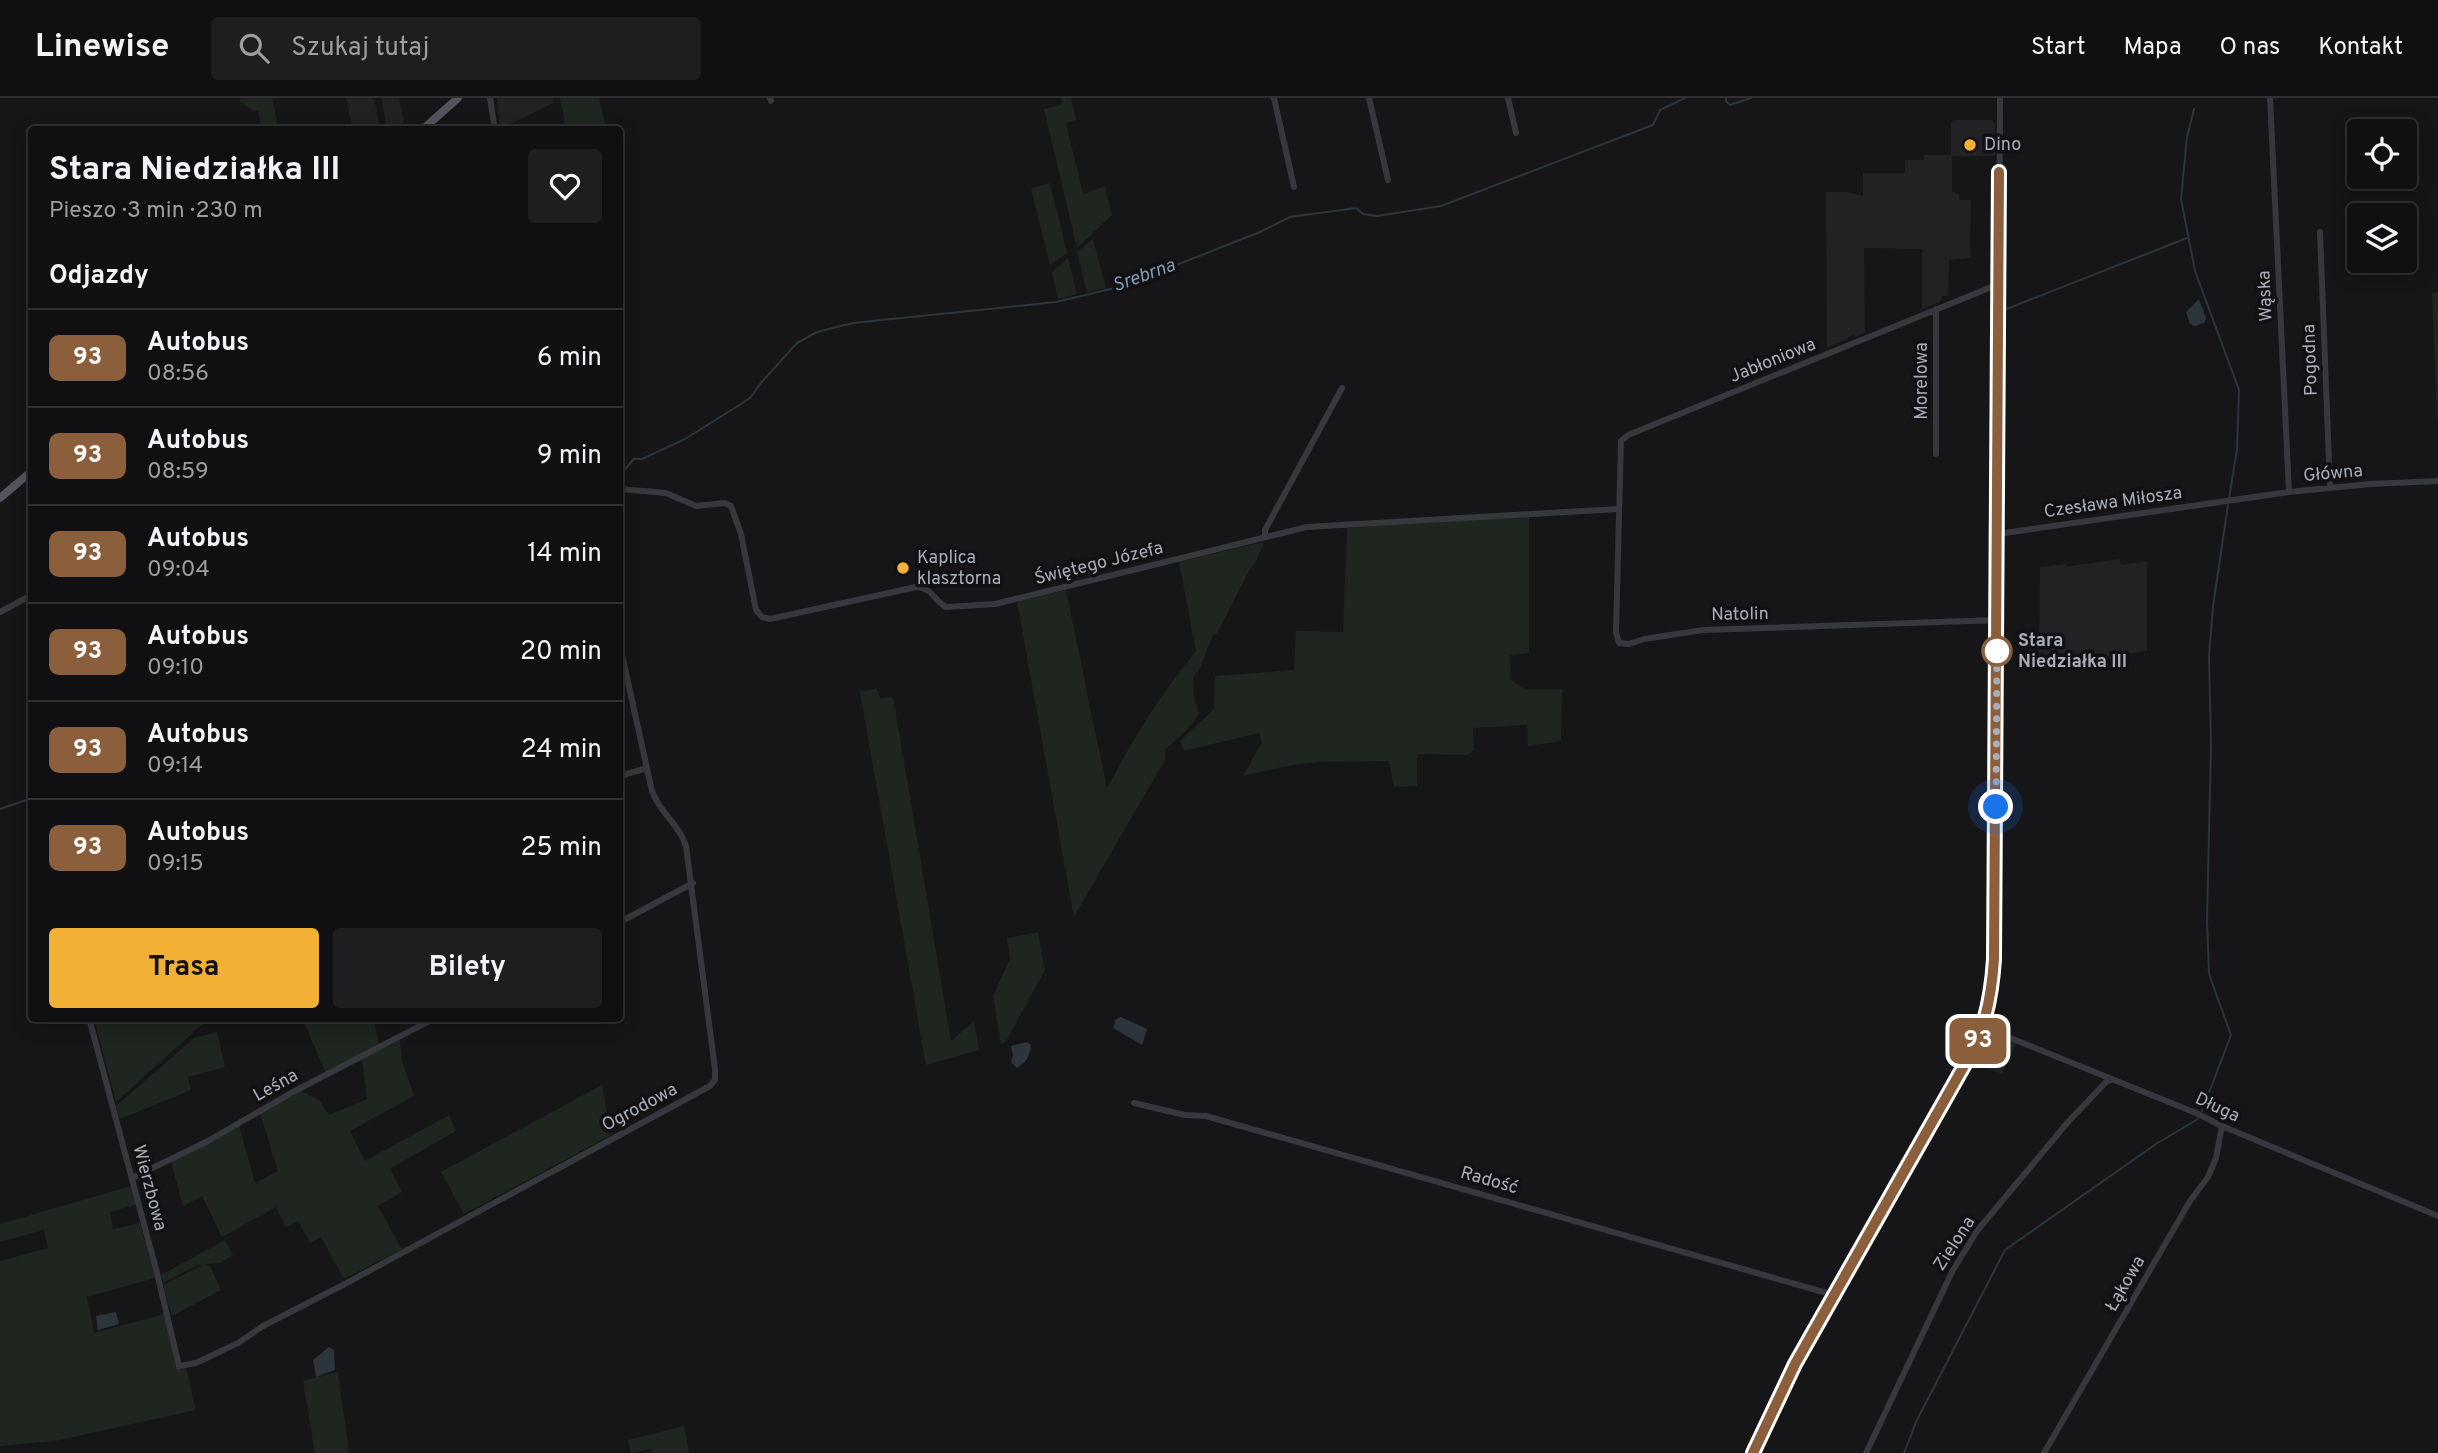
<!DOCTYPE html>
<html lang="pl">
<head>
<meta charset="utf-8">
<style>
  :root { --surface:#101012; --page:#1e1e20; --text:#f1f3f6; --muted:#9c9d9f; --line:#303032; --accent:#f2b134 }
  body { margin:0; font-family:Overpass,sans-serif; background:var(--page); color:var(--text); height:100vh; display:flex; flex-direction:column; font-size:26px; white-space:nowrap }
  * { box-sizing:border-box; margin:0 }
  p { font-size:23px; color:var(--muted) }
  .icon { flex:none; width:38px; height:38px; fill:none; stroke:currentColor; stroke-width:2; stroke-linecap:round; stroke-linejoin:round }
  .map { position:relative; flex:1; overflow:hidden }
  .sheet { position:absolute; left:28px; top:28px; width:595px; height:896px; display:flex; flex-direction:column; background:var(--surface); border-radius:7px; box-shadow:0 4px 18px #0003,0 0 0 2px var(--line) }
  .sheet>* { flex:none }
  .badge { padding:0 14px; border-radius:10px; font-size:24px; line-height:46px }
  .tools { position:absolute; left:2347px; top:21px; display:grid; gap:14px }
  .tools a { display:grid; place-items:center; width:70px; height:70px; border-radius:7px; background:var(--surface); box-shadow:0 4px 18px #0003,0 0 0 2px var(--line); font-size:35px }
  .you { position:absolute; width:35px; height:35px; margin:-18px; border:5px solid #fff; border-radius:50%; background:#1a73e8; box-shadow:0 0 0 10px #1a73e833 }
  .map>.badge { position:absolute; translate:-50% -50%; box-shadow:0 0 0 4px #fff }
  h2 { padding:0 21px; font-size:26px; line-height:63px }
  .round { display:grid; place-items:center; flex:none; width:74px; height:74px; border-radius:7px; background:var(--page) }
  .headline { display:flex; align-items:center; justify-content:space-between; height:119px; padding:0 21px }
  h1 { font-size:33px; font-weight:700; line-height:52px }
  .cta { display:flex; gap:14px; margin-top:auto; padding:14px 21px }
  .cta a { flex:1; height:80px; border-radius:7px; background:var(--accent); color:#111; font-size:28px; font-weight:700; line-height:80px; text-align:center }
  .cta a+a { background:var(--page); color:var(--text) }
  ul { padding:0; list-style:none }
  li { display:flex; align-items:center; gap:21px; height:98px; padding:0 21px; border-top:2px solid var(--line) }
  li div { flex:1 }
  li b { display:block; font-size:26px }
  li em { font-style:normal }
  li .badge { min-width:77px; font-weight:700; text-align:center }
  header { display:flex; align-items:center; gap:42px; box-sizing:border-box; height:98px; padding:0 35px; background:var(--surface); border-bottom:2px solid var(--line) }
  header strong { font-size:33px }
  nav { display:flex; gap:38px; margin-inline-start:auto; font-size:24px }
  .search { width:490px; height:63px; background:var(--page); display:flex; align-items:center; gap:18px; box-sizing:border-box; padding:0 24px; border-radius:7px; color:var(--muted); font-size:26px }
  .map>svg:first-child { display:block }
</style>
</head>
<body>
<header>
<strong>Linewise</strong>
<div class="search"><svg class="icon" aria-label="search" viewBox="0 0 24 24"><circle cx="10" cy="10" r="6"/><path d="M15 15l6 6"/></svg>Szukaj tutaj</div>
<nav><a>Start</a><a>Mapa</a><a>O nas</a><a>Kontakt</a></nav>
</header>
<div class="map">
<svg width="2438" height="1355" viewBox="0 0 2438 1355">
  <rect width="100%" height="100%" fill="#161618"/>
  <!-- built -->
  <path fill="#222225" d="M 346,0 L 374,0 L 380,31 L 353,31 Z
    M 381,0 L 399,0 L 404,24 L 394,31 L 387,31 Z
    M 497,0 L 552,0 L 553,5 L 500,31 Z
    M 1954,22 L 1992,22 L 1995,26 L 1995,58 L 1952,58 L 1952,93 L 1959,97 L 1959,102 L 1971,102 L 1970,160 L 1949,162 L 1948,198 L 1942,198 L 1940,204 L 1922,211 L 1922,151 L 1864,150 L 1865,234 L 1856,239 L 1853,236 L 1845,242 L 1827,249 L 1826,94 L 1847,94 L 1863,98 L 1863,75 L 1905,75 L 1905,62 L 1924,62 L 1924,57 L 1951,57 L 1951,25 Z
    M 2119,461 L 2121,467 L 2147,463 L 2147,553 L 2039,569 L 2040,469 L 2065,466 L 2065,469 Z
    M 1990,934 L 2016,945 L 2002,976 L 1973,964 Z"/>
  <!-- green -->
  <path fill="#1e261f" d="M 240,0 L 272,0 L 278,29 L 262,31 L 258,12 L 254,13 L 240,4 Z
    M 560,0 L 599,0 L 606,31 L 566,31 Z
    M 1061,0 L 1071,0 L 1076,22 L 1066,25 L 1083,96 L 1105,88 L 1112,117 L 1077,150 L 1044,11 L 1062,7 Z
    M 1050,85 L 1067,155 L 1050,167 L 1031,91 Z
    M 1093,141 L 1106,190 L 1087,194 L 1077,154 Z
    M 1068,160 L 1077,196 L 1058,201 L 1052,174 Z
    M 2438,194 L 2438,322 L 2437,322 L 2432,195 Z
    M 1529,418 L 1529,555 L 1510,557 L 1511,582 L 1524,591 L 1562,591 L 1561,643 L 1528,648 L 1527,627 L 1473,630 L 1474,652 L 1468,657 L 1417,656 L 1417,688 L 1394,689 L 1389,663 L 1318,664 L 1286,668 L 1243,678 L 1262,644 L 1259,635 L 1184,653 L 1180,643 L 1214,611 L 1215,578 L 1294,572 L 1296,533 L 1343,534 L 1347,430 Z
    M 1264,444 L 1255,466 L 1250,471 L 1217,535 L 1213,537 L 1199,572 L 1193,579 L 1194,600 L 1199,615 C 1192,630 1177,640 1165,652 L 1166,660 L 1074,819 L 1017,504 L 1066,492 L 1107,691 C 1133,640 1160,597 1196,553 L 1179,464 Z
    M 877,590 L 880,600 L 893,599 L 951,943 L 974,923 L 979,952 L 926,967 L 860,594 Z
    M 1038,834 L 1045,872 L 1005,945 L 1001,946 L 993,898 L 1010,861 L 1007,840 Z
    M 172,921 L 173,924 L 185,921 L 207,922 L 116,1004 L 94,921 Z
    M 303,921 L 374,921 L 379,948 L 326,976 Z
    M 217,934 L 225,969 L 188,979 L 191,992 L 120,1021 L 116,1008 L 194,940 Z
    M 400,942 L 402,963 L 414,998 L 350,1033 L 365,1063 L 449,1017 L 456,1033 L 390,1071 L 402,1094 L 378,1108 L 402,1151 L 344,1181 L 321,1139 L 310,1145 L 298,1123 L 286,1129 L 276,1109 L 222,1139 L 202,1098 L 183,1108 L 171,1064 L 239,1027 L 255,1085 L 278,1073 L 260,1015 L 301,993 L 319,1002 L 329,1017 L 367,1001 L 362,961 Z
    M 602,987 L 611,1037 L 464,1116 L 441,1074 Z
    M 131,1088 L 136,1107 L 110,1114 L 113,1131 L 140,1125 L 155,1180 L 87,1199 L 94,1235 L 165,1216 L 180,1271 L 186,1270 L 196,1312 L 55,1343 L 0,1348 L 0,1163 L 48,1150 L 44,1132 L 0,1144 L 0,1126 Z
    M 225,1142 L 233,1157 L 220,1165 L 198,1167 L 163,1185 L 161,1177 Z
    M 203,1167 L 210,1168 L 221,1192 L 172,1218 L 163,1187 Z
    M 338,1274 L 349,1355 L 315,1355 L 303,1283 Z
    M 684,1328 L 689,1355 L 652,1355 L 651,1351 L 631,1355 L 628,1342 Z"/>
  <!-- water -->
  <path fill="#2c353c" d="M 2199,201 L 2206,220 L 2204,225 L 2195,228 L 2190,226 L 2186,214 Z
    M 1121,919 L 1147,931 L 1142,947 L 1113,930 L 1116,921 Z
    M 1027,944 L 1031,947 C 1030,958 1026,965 1017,970 L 1011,964 L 1013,957 L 1011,948 Z
    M 116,1214 L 119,1226 L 98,1232 L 96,1218 Z
    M 329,1249 L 334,1252 L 335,1272 L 316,1279 L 313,1262 Z"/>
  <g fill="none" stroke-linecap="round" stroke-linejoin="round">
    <!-- stream -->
    <path stroke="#2c353c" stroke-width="2" d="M 1726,0 L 1726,3 L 1730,7 L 1751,0
      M 2194,11 L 2187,39 L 2181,101 L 2195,173 L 2239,292 L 2237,351 L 2229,401
      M 2004,212 L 2187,140
      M 620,377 L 634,361 L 642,361 L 685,341 L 741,306 L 751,299 L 760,286 L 797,245 L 817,234 L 853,225 L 1056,204 L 1123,188 L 1260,134 L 1290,119 L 1356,110 L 1363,116 L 1377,118 L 1441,108 L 1653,27 L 1660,12 L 1685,0
      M 0,711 L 32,700
      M 2202,1013 L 2231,937 L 2209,876 L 2207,822 L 2211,647 L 2209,558 L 2213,508 L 2228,407
      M 1904,1355 L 1917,1322 L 2005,1152 L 2156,1046 L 2198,1021"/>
    <!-- minor -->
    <path stroke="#37383d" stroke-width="6" d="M 490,0 L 495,32
      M 770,0 L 771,3
      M 1274,0 L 1294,89
      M 1369,0 L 1388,82
      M 1508,0 L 1516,35
      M 2270,0 L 2289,394
      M 2320,134 L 2330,390
      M 1936,211 L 1936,356
      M 620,251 L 622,250
      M 620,391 L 666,395 L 696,408 L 725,405 L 731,408 L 741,436 L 756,512 L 762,519 L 770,521 L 916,489 C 932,489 934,503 946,509 L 995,506 L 1307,429 L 1618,411
      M 1998,436 L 2289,394 L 2370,386 L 2438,383
      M 1265,439 L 1265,432 L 1342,290
      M 0,514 L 32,497
      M 1997,522 L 1703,532 L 1644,541 L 1629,546 L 1619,545 L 1616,534 L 1621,343 L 1628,337 L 1999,186
      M 620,678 L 647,670
      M 620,824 L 693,785
      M 89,920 L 157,1175 L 179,1268 L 196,1265 L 238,1245 L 263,1228 L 343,1187 L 710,988 L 715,982 L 715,971 L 686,748 C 679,726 659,714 652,693 L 620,548
      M 1983,929 L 2196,1015 L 2222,1028 L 2438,1118
      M 1134,1005 L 1185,1017 L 1206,1018 L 1834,1197
      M 132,1080 L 208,1043 L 293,994 L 435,920
      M 1753,1355 L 1795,1266 L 1973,952 L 1983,929 L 1991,897 L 1997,626 L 2000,0
      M 1866,1355 L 1952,1174 L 1977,1133 L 2068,1024 L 2106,984 L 2111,982
      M 2044,1355 L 2190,1103 L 2208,1079 L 2216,1060 L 2222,1028"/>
    <!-- major -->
    <path stroke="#53555c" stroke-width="8" d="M 422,32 L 458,0
      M 0,400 L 32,373"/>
  </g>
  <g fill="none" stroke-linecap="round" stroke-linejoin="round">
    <!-- line casing -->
    <g stroke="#fff" stroke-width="16">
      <path id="line" d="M 1753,1355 L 1795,1266 L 1973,952 C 1987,923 1992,893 1994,861 L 1999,74"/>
    </g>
    <!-- line -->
    <use href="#line" stroke="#8b5e3c" stroke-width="10"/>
    <!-- walk -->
    <path stroke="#a8adb8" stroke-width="7" stroke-dasharray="0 12.6" d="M 1996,709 L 1997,548 L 1997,553"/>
  </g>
  <!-- markers -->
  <g fill="#f2b134" stroke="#111113" stroke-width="2.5">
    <circle cx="1970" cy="47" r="7"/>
    <circle cx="903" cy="470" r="7"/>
  </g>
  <circle fill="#fff" stroke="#8b5e3c" stroke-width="3.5" cx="1997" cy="553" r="14"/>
  <g text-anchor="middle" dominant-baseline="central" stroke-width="7" stroke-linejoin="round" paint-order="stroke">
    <!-- poi labels -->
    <g font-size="18" fill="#a8adb8" stroke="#111113" text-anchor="start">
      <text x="1984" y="47">Dino</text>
      <text x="917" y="460">Kaplica<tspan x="917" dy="21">klasztorna</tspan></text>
    </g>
    <!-- street labels -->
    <g font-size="18" fill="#a8adb8" stroke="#111113">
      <text transform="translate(2266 198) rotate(-93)">Wąska</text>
      <text transform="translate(2311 262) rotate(-92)">Pogodna</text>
      <text transform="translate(1773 263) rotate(-22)">Jabłoniowa</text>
      <text transform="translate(1922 283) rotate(-90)">Morelowa</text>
      <text transform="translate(2333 376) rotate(-5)">Główna</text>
      <text transform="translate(2113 405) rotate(-8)">Czesława Miłosza</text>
      <text transform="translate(1099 466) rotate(-14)">Świętego Józefa</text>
      <text transform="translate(1740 517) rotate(-1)">Natolin</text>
      <text transform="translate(276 988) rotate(-29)">Leśna</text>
      <text transform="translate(640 1010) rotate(-28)">Ogrodowa</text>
      <text transform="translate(2217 1010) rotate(25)">Długa</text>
      <text transform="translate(1489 1083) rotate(16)">Radość</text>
      <text transform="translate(149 1090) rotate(75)">Wierzbowa</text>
      <text transform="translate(1955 1146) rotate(-57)">Zielona</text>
      <text transform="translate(2126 1186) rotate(-60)">Łąkowa</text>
    </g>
    <!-- stop labels -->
    <g font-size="18" font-weight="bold" fill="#a8adb8" stroke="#111113" text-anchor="start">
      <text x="2018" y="543">Stara<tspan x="2018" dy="21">Niedziałka III</tspan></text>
    </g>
    <!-- water labels -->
    <g font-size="19" font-style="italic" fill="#7f9bb3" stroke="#111113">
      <text transform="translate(1144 178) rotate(-20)">Srebrna</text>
    </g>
  </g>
</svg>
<div class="tools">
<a><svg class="icon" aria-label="locate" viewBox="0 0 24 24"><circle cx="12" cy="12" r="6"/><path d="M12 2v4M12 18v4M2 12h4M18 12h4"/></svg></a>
<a><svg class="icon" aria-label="layers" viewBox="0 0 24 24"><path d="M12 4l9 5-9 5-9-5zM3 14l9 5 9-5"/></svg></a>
</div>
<div class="you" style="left:1996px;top:709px"></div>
<b class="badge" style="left:1978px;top:943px;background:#8b5e3c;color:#fff">93</b>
<section class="sheet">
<div class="headline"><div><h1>Stara Niedziałka III</h1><p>Pieszo · 3 min · 230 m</p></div><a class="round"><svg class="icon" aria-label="heart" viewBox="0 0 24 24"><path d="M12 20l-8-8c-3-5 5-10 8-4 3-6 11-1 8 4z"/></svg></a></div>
<h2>Odjazdy</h2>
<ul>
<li><span class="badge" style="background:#8b5e3c;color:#fff">93</span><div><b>Autobus</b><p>08:56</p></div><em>6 min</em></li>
<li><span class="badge" style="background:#8b5e3c;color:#fff">93</span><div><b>Autobus</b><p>08:59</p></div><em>9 min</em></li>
<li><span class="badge" style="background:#8b5e3c;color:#fff">93</span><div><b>Autobus</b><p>09:04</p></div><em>14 min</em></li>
<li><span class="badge" style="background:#8b5e3c;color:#fff">93</span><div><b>Autobus</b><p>09:10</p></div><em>20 min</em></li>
<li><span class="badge" style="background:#8b5e3c;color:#fff">93</span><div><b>Autobus</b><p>09:14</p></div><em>24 min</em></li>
<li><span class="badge" style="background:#8b5e3c;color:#fff">93</span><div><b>Autobus</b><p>09:15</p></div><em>25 min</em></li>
</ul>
<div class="cta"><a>Trasa</a><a>Bilety</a></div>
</section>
</div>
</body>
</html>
